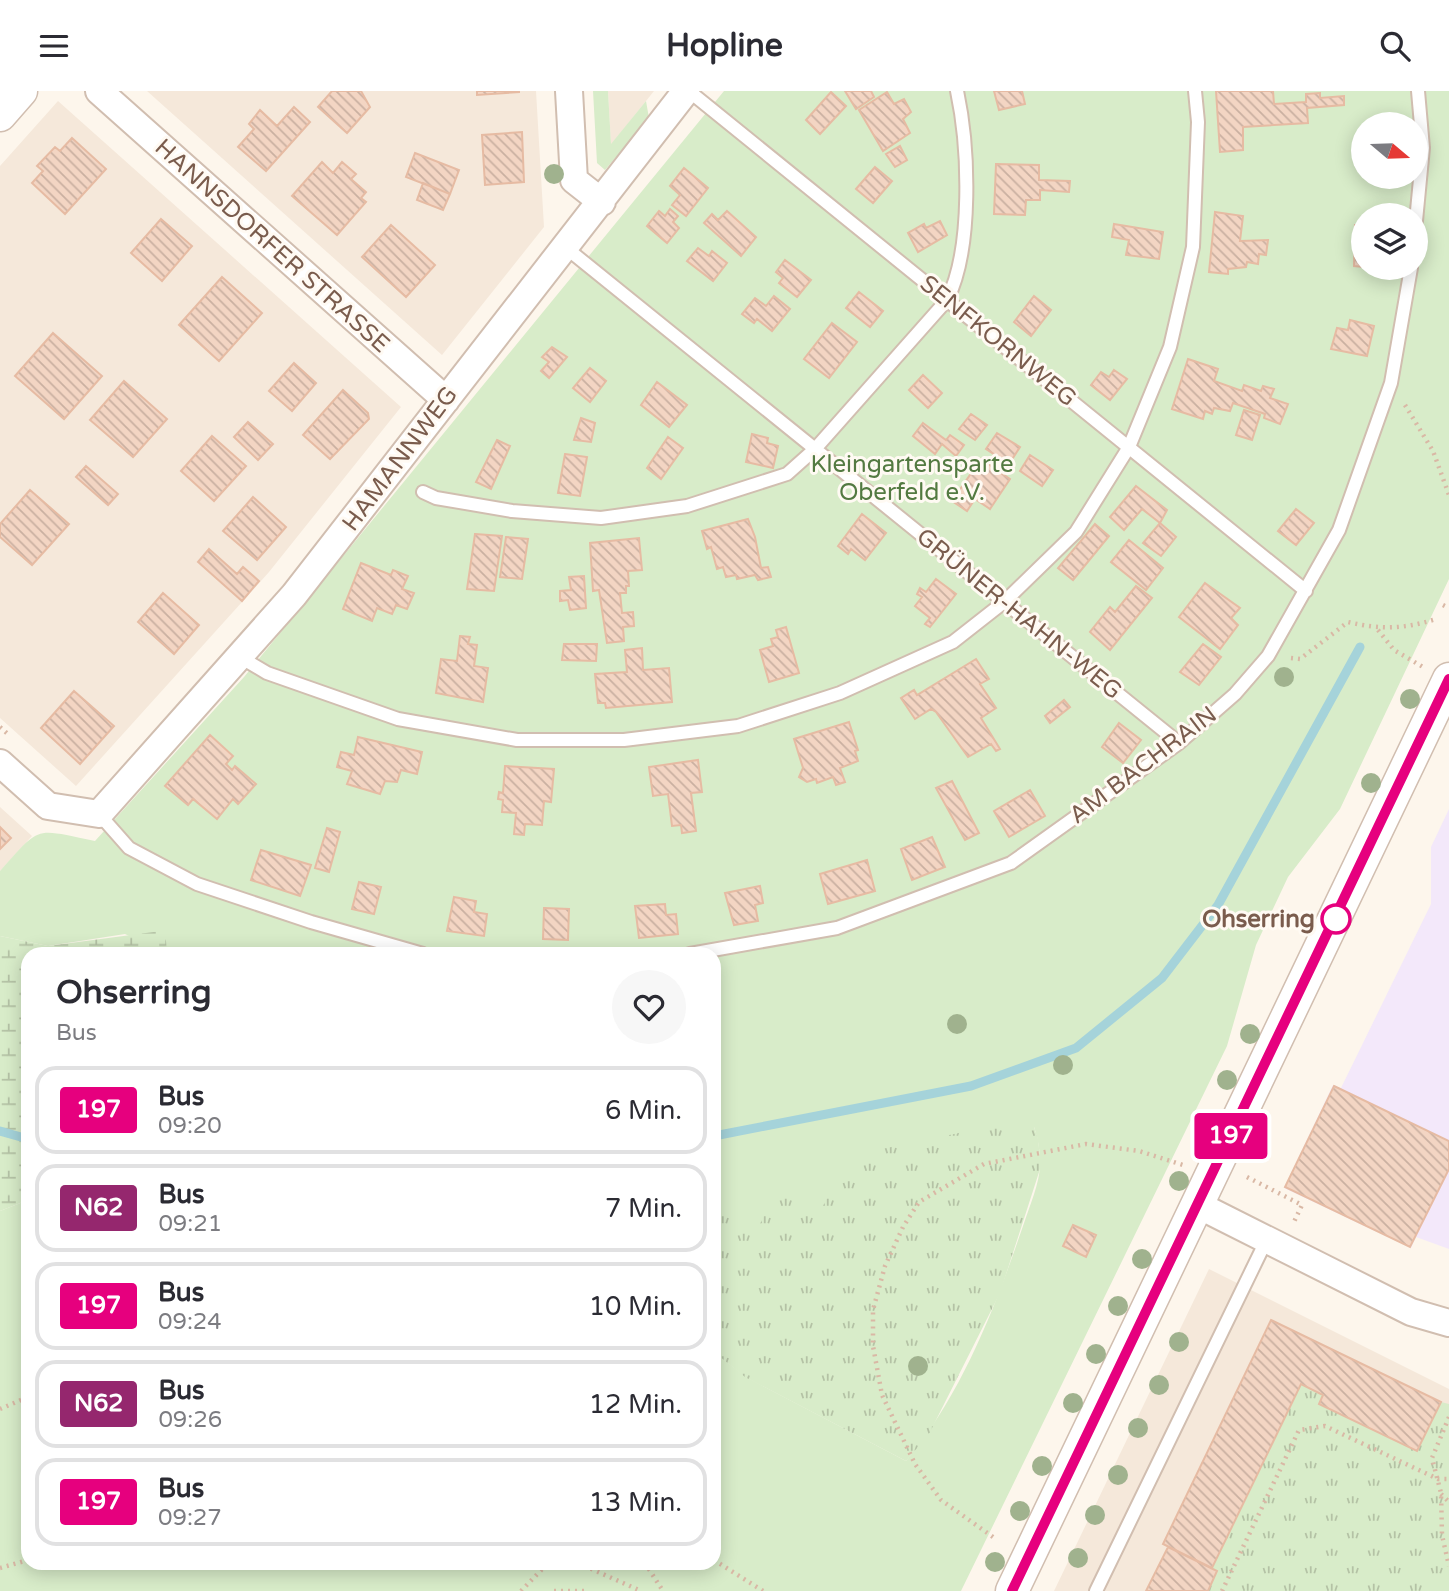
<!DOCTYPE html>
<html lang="de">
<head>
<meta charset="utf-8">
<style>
  :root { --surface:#fff; --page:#f7f7f7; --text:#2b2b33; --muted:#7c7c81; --line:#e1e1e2 }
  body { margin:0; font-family:"Varela Round",sans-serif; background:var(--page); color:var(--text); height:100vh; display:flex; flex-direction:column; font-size:26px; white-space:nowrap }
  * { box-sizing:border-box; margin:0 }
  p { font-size:23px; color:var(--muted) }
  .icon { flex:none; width:38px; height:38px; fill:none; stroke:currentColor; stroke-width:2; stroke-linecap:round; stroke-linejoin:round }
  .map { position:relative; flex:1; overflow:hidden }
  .details { position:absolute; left:21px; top:856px; width:700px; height:623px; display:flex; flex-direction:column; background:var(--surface); border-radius:21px; box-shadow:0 4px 18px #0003 }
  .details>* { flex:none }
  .badge { padding:0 14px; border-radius:5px; font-size:24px; line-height:46px }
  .needle { width:46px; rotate:109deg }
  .fabs { position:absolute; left:1351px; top:21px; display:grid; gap:14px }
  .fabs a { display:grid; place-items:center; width:77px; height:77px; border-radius:50%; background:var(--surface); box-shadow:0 4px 18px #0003; font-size:35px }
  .map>.badge { position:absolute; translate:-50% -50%; box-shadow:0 0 0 4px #fff }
  .round { display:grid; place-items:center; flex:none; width:74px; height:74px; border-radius:37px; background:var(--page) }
  .summary { display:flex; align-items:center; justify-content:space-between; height:119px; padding:0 35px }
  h1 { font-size:33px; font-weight:700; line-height:52px }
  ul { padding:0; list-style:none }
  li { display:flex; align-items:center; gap:21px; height:88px; margin:0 14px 10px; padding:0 21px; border:4px solid var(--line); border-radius:21px }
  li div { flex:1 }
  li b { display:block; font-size:26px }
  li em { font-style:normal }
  li .badge { min-width:77px; font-weight:700; text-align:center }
  header { display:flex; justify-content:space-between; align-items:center; height:91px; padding:0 35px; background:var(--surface); font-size:32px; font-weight:700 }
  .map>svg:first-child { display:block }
</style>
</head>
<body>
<header><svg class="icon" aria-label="menu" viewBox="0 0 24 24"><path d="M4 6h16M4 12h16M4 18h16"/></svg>Hopline<svg class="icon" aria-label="search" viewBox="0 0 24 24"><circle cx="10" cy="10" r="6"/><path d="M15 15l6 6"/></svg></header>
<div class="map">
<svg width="1449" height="1500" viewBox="0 0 1449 1500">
  <defs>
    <pattern id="wetland-marsh" width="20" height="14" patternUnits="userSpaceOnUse" patternTransform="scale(1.75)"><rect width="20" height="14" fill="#d8ecc9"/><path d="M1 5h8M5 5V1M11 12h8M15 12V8" fill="none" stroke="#b4c2a5"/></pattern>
    <pattern id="park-tufts" width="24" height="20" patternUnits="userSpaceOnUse" patternTransform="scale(1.75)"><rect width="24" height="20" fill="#d8ecc9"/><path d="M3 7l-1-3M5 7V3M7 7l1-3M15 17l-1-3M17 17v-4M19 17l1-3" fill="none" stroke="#b4c2a5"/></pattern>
    <pattern id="building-back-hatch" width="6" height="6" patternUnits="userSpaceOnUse" patternTransform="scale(1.75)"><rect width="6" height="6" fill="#f3d5c3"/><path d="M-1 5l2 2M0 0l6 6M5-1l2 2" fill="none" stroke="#cab0a1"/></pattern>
  </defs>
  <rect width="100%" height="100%" fill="#fdf6ec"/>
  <!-- residential -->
  <path fill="#f5e8da" d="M 147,0 L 536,0 L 544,136 L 442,264 Z
    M 608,0 L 654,0 L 611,54 Z
    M 58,10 L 401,316 L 269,481 L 76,695 L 0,627 L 0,75 Z
    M 0,716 L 32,745 L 0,780 Z
    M 1209,1178 L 1449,1298 L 1449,1500 L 1054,1500 Z"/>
  <!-- education -->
  <path fill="#f3e8fa" d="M 1449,718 L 1449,1158 L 1416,1146 L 1411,1157 L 1284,1097 L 1333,994 L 1341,997 L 1431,813 L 1431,756 Z"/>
  <!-- green -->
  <path fill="#d8ecc9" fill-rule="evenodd" d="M 593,0 L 608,0 L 611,53 L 646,10 L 649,27 L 605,79 L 597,72 Z
    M 724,0 L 1449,0 L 1449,488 L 1340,718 L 1288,786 L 1256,854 L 1227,955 L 961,1500 L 0,1500 L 0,1120 L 28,1109 L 28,1472 L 714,1472 L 714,1261 L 746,1286 L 906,1370 C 962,1303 995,1217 1023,1135 C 1029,1116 1040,1092 1040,1073 C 1040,1060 1038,1047 1034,1036 L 849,1199 L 714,1120 L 714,863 L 167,863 L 125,843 L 48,855 L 0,845 L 0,780 C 42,733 34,738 95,750 L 244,586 ZM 1363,33 L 1416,33 L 1416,86 L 1363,86 ZM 1363,124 L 1416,124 L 1416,177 L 1363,177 Z"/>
  <!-- wetland -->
  <path fill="url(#wetland-marsh)" d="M 161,840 L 166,850 L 167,863 L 28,863 L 28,1109 L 0,1120 L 0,845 L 48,855 Z"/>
  <!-- park -->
  <path fill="url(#park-tufts)" d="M 1026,1028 L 1034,1036 L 1038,1048 L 1041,1075 L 1000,1202 L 929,1343 L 906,1370 L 745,1286 L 714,1261 L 714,1120 L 757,1139 L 779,1094 L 823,1115 L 848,1065 Z
    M 1301,1293 L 1323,1304 L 1320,1314 L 1417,1360 L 1441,1311 L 1449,1313 L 1449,1500 L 1208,1500 L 1217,1480 L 1212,1477 Z"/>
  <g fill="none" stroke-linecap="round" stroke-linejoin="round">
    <!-- stream -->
    <path stroke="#a5d3da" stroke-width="9" d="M 0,1040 L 28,1048
      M 714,1045 L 971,995 L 1076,957 L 1162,887 L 1218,814 L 1360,556"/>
  </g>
  <!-- building -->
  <path fill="url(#building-back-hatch)" stroke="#e6bba3" stroke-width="2" d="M 332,0 L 361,0 L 370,16 L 347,42 L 318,16 Z
    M 477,0 L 519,0 L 519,1 L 477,4 Z
    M 845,0 L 871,0 L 874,6 L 856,18 Z
    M 994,0 L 1022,0 L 1025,13 L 999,19 Z
    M 1216,0 L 1273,0 L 1274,13 L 1306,11 L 1306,3 L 1320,2 L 1320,7 L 1344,5 L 1344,14 L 1307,17 L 1308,32 L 1243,36 L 1243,59 L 1220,61 Z
    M 831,1 L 846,15 L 820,43 L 806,29 Z
    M 887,1 L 894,13 L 904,8 L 911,21 L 903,28 L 910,42 L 883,60 L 859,19 Z
    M 294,16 L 310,31 L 266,80 L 238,56 L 254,38 L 249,33 L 260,19 L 277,35 Z
    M 522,41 L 524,91 L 485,94 L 482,44 Z
    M 72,47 L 106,78 L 65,123 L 32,92 L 43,80 L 37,75 L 55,56 L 60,60 Z
    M 900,55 L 907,69 L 895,76 L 886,63 Z
    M 415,62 L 459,79 L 450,103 L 406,86 Z
    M 322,71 L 333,82 L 342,71 L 356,83 L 351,88 L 366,101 L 361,107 L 366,111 L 337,144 L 292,105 Z
    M 996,73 L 1039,74 L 1039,89 L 1070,90 L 1069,101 L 1040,99 L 1040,109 L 1026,109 L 1025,124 L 994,123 Z
    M 875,76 L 892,90 L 873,112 L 856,98 Z
    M 684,77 L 708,97 L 686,125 L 672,114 L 680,104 L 670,95 Z
    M 423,92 L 450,103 L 443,119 L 417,109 Z
    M 670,118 L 678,125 L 673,131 L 679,137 L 667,152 L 647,135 L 659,120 L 665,125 Z
    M 727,120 L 756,146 L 741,165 L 704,132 L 712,123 L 718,129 Z
    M 1215,121 L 1243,125 L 1240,150 L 1268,149 L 1266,164 L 1259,163 L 1258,173 L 1247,171 L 1246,176 L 1228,178 L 1228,183 L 1209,181 Z
    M 161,128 L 192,155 L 162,190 L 131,162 Z
    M 940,130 L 947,144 L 918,161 L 908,142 L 924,133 L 926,137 Z
    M 1114,133 L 1163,141 L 1159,168 L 1126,164 L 1129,149 L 1112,146 Z
    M 391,134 L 435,174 L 406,206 L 362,166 Z
    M 1355,134 L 1363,134 L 1363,176 L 1354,175 Z
    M 698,157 L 709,165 L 712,160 L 727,172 L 713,190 L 687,170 Z
    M 785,169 L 811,189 L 797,206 L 779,192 L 783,187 L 776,181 Z
    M 222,186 L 262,222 L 219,270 L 179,234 Z
    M 859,201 L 883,220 L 870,236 L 846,217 Z
    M 774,205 L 790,218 L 772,240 L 757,228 L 754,232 L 742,223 L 755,207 L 766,215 Z
    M 1034,205 L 1051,219 L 1031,245 L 1014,231 Z
    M 1350,229 L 1374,235 L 1367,265 L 1331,258 L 1337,237 L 1348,239 Z
    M 832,232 L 857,251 L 829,287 L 804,268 Z
    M 53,242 L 102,285 L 64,328 L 15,285 Z
    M 552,256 L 567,266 L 549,287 L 541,280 L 549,271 L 542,266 Z
    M 1188,268 L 1218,278 L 1214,290 L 1242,300 L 1244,294 L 1261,300 L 1263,295 L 1274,298 L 1270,307 L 1288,313 L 1280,333 L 1264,327 L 1265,323 L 1233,312 L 1230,320 L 1214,317 L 1212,323 L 1205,320 L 1203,328 L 1172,318 Z
    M 294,272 L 316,292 L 292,320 L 269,300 Z
    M 590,277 L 606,290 L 590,311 L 573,297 Z
    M 1114,279 L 1127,288 L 1110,309 L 1091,294 L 1101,281 L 1109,286 Z
    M 923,284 L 942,302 L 928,317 L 909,299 Z
    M 124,290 L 167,328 L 133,366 L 90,329 Z
    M 657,291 L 687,314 L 669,336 L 641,314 Z
    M 343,299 L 368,322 L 369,328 L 330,368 L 303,344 Z
    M 1244,319 L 1260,324 L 1252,349 L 1236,344 Z
    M 971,323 L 987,334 L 975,349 L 959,338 Z
    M 581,327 L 595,332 L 591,351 L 574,349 Z
    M 248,331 L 273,353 L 258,369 L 234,346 Z
    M 923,332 L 946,349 L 950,344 L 964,354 L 956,365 L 942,353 L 935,363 L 913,345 Z
    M 997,342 L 1020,356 L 1009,373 L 986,358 Z
    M 752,343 L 768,347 L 767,352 L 778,355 L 773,377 L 746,371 Z
    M 212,345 L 246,375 L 214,410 L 181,380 Z
    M 668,346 L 683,357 L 661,388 L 647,377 Z
    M 497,349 L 510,355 L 491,398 L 476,391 Z
    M 565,363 L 587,366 L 580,405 L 558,402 Z
    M 1030,364 L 1053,379 L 1042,395 L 1020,380 Z
    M 981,368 L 1010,388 L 990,418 L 975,408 L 967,420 L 952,410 Z
    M 86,375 L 118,403 L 108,414 L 76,386 Z
    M 1136,395 L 1167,419 L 1160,432 L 1142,418 L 1124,439 L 1110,426 Z
    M 30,399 L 69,433 L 32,474 L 0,446 L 0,433 Z
    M 253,406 L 286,436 L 257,469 L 223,440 Z
    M 1296,418 L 1314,432 L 1296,454 L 1278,440 Z
    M 862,423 L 886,442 L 865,469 L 851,458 L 848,463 L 838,455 Z
    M 748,428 L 755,446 L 761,477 L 768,476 L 771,486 L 758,489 L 755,484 L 737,488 L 736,484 L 726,486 L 723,476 L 717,478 L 711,456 L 707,458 L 702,440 Z
    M 1160,432 L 1176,446 L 1161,465 L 1143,452 Z
    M 1095,433 L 1109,445 L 1073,489 L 1058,477 Z
    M 475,443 L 502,445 L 494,500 L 467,498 Z
    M 506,446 L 528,448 L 522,488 L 500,486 Z
    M 639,447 L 642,479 L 628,480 L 629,495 L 626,495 L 626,502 L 620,502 L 622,522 L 633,521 L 634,535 L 623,536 L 624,550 L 607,552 L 599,499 L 593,500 L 590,452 Z
    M 1129,449 L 1163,477 L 1146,499 L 1111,471 Z
    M 209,458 L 237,483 L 243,476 L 259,490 L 242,510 L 198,471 Z
    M 361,472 L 391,484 L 393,479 L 408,485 L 402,498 L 414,502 L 407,518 L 396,514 L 392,523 L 377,517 L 372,530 L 343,518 Z
    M 584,485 L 586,517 L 570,519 L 568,509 L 560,510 L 560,500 L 571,499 L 569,486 Z
    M 936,488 L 956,503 L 930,536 L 925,533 L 930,527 L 915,515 L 922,506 L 917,503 L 920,497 L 926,501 Z
    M 1205,492 L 1240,517 L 1231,527 L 1238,534 L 1220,558 L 1179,526 Z
    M 1136,495 L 1152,507 L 1110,559 L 1090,541 L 1110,516 L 1115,521 Z
    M 163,502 L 199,534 L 174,563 L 138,531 Z
    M 786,536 L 799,582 L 769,591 L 760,559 L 773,555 L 771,548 L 778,546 L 776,539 Z
    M 460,545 L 470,546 L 468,553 L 477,554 L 474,575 L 488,577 L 483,611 L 436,602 L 441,568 L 457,570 Z
    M 564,553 L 597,553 L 596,570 L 562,569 Z
    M 1203,553 L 1221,566 L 1199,594 L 1180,581 Z
    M 642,557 L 643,579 L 669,577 L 672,611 L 606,617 L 605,612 L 598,612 L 595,583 L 627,581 L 625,559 Z
    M 976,568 L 989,588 L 980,593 L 996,617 L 981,627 L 1000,658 L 996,660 L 991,653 L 968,666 L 936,621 L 931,618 L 915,628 L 901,607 L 914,599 L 917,604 Z
    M 74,600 L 114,635 L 80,673 L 41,637 Z
    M 1064,609 L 1070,616 L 1050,632 L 1045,625 Z
    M 849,631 L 858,659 L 855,660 L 858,670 L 840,677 L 845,691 L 836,694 L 833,686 L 817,692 L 816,688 L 807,691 L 799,686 L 803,677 L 794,648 Z
    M 1119,632 L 1141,649 L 1123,672 L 1102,656 Z
    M 210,644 L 233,665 L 226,673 L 232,679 L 235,675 L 256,693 L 238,713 L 233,708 L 217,728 L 193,708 L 188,714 L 165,695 Z
    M 358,646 L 422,661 L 417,683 L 401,679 L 397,691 L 385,690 L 380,703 L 347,693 L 352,680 L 337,676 L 341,661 L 354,664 Z
    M 698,669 L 702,701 L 691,702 L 696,740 L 682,742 L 681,734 L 672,735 L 668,703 L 653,705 L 649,676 Z
    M 505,675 L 554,678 L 551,711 L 544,710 L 542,734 L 525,733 L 524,744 L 514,743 L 516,722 L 502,721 L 503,709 L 498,708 L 499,701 L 503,702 Z
    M 952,690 L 979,742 L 965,749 L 936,697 Z
    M 1030,699 L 1045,725 L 1009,746 L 994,720 Z
    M 0,736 L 11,747 L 0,758 Z
    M 327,737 L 340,741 L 329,781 L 315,777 Z
    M 932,746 L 945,776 L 912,789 L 901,758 Z
    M 261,759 L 311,774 L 300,805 L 251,789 Z
    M 867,769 L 875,800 L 828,813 L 820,783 Z
    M 359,791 L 381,796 L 374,823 L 352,818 Z
    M 760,795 L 763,812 L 755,814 L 758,830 L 734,834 L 725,802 Z
    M 454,806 L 476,810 L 474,821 L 487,823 L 484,845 L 447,840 Z
    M 665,813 L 666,824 L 676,823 L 678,843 L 639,847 L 635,815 Z
    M 544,817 L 569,818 L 568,849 L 543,848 Z
    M 1334,995 L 1449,1050 L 1449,1078 L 1410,1156 L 1285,1096 Z
    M 1073,1134 L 1096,1144 L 1086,1166 L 1063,1155 Z
    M 1271,1229 L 1441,1311 L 1417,1360 L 1319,1313 L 1323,1304 L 1301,1293 L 1212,1477 L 1163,1453 Z
    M 1168,1456 L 1217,1480 L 1208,1500 L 1146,1500 Z"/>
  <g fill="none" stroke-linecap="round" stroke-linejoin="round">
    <!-- service casing -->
    <g stroke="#d1beb0" stroke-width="16">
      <path id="service" d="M 689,0 L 1306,500
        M 1416,130 L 1423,57 L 1418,0
        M 565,156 L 1179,652
        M 423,401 L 436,407 L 512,420 L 601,427 L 687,415 L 787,383 L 815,358 L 947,209 C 973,158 969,56 957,0
        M 240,566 L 267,582 L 398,628 L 517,649 L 624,649 L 738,635 L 840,602 L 953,551 L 1004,511 L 1076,441 L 1129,356 L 1170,256 L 1193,156 L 1198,31 L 1195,0
        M 99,723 L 129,757 L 197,793 L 311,831 L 423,863
        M 690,863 L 837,837 L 1011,772 L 1179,652 L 1235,603 L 1268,565 L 1339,439 L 1391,292 L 1411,177
        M 1096,1500 L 1266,1150"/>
    </g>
    <!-- minor casing -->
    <g stroke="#d1beb0" stroke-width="30">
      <path id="minor" d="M 99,0 L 446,309
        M 569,0 L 574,89 L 602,111
        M 0,672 L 48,715 L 99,723 L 294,504 L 686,0
        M 1198,1114 L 1411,1221 L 1449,1232"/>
    </g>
    <!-- tertiary casing -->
    <g stroke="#d1beb0" stroke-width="35">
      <path id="tertiary" d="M 0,24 L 21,0
        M 1012,1500 L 1449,588"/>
    </g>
    <!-- path -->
    <path stroke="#d9b8a5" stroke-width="4.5" stroke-dasharray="2 5" stroke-linecap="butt" d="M 1405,314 L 1433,360 L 1449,404
      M 1443,514 L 1449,517
      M 1378,539 L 1394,559 L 1423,576
      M 1291,567 L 1300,568 L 1348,531 C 1382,539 1404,538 1436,528
      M 0,636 L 10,645
      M 1247,1086 L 1302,1114 L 1293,1133
      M 0,1318 L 28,1306
      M 1449,1326 L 1432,1367 L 1441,1402 L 1442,1444 L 1449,1475
      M 1441,1403 L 1449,1411
      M 993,1446 L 941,1409 L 915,1373 L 882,1304 L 873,1255 L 873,1219 L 885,1175 L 903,1136 L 919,1111 L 984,1073 L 1086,1053 L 1139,1060 L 1183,1074
      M 714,1469 L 763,1500
      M 578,1472 L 641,1500
      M 645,1472 L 663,1500
      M 0,1477 L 28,1469
      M 521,1500 L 548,1472
      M 554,1500 L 584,1500
      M 1222,1500 L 1299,1339 L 1325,1335 L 1438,1388 L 1449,1388"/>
    <!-- service -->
    <use href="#service" stroke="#fff" stroke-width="12"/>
    <!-- minor -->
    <use href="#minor" stroke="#fff" stroke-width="26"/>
    <!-- tertiary -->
    <use href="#tertiary" stroke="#fff" stroke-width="32"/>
  </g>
  <!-- trees -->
  <g fill="#a0b28e">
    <circle cx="554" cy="83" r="10"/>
    <circle cx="1284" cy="586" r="10"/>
    <circle cx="1410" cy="608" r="10"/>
    <circle cx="1371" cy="692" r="10"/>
    <circle cx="957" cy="933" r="10"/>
    <circle cx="1250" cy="943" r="10"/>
    <circle cx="1063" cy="974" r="10"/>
    <circle cx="1227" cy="989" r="10"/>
    <circle cx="1204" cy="1038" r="10"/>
    <circle cx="1179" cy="1090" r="10"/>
    <circle cx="1142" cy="1168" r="10"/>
    <circle cx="1118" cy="1215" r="10"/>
    <circle cx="1179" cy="1251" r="10"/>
    <circle cx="1096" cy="1263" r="10"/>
    <circle cx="918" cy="1275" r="10"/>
    <circle cx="1159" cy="1294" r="10"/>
    <circle cx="1073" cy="1312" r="10"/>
    <circle cx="1138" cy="1337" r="10"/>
    <circle cx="1042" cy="1375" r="10"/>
    <circle cx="1118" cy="1384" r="10"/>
    <circle cx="1020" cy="1420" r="10"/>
    <circle cx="1095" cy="1424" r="10"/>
    <circle cx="1078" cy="1467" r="10"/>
    <circle cx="995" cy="1471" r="10"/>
  </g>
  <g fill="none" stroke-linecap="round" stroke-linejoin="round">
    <!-- line casing -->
    <g stroke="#fff" stroke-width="16">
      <path id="line" d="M 1012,1500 L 1449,588"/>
    </g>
    <!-- line -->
    <use href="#line" stroke="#e6007e" stroke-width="10"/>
  </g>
  <!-- markers -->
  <circle fill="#fff" stroke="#e6007e" stroke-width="3.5" cx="1336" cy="828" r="14"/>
  <g text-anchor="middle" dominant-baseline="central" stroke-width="6" stroke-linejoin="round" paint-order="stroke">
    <!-- street labels -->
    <g font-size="24" fill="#7a5c4d" stroke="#fffaf3">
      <text transform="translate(272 155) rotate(42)">HANNSDORFER STRASSE</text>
      <text transform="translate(998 250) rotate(39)">SENFKORNWEG</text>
      <text transform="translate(400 368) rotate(-53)">HAMANNWEG</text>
      <text transform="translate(1019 523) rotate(39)">GRÜNER-HAHN-WEG</text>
      <text transform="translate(1143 674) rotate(-37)">AM BACHRAIN</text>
    </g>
    <!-- park labels -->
    <g font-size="24" fill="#537a41" stroke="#fffaf3">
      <text x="912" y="373">Kleingartensparte<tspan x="912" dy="28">Oberfeld e.V.</tspan></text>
    </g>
    <!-- stop labels -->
    <g font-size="24" font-weight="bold" fill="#7a5c4d" stroke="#fffaf3" text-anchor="end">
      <text x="1315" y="828">Ohserring</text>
    </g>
  </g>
</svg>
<div class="fabs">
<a><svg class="needle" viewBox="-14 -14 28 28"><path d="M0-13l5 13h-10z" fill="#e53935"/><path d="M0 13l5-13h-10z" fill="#7c7c81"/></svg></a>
<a><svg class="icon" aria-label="layers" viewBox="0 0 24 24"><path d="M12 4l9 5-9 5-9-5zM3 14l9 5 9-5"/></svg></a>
</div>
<b class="badge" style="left:1231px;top:1045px;background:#e6007e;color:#fff">197</b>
<section class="details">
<div class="summary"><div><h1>Ohserring</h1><p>Bus</p></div><a class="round"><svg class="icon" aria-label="heart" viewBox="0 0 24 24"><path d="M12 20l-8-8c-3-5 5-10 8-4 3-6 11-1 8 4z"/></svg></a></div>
<ul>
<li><span class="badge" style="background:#e6007e;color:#fff">197</span><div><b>Bus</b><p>09:20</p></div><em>6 Min.</em></li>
<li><span class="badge" style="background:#95276e;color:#fff">N62</span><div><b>Bus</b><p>09:21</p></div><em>7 Min.</em></li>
<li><span class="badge" style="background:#e6007e;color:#fff">197</span><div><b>Bus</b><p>09:24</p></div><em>10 Min.</em></li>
<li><span class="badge" style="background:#95276e;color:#fff">N62</span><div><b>Bus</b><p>09:26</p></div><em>12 Min.</em></li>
<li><span class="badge" style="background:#e6007e;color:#fff">197</span><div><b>Bus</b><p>09:27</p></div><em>13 Min.</em></li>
</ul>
</section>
</div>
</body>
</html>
